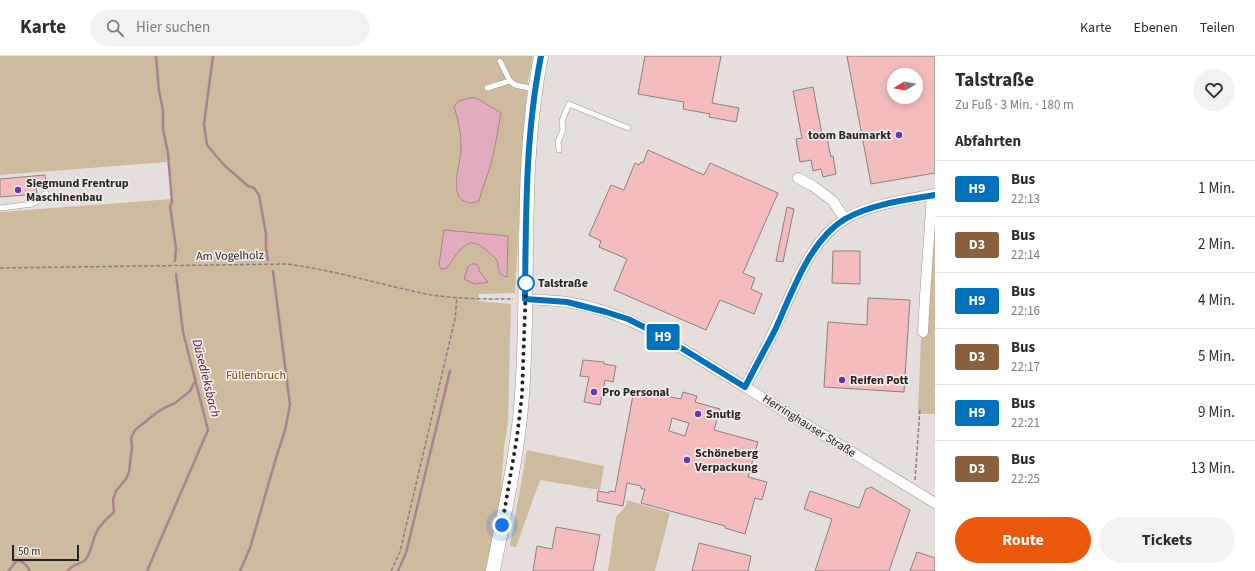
<!DOCTYPE html>
<html lang="de">
<head>
<meta charset="utf-8">
<style>
  :root { --surface:#fff; --page:#f2f2f3; --text:#2b2b33; --muted:#7c7c81; --line:#e1e1e2; --accent:#ea580c }
  body { margin:0; font-family:"Source Sans 3",sans-serif; background:var(--page); color:var(--text); height:100vh; display:flex; flex-direction:column; font-size:15px; white-space:nowrap }
  * { box-sizing:border-box; margin:0 }
  p { font-size:13px; color:var(--muted) }
  .icon { flex:none; width:22px; height:22px; fill:none; stroke:currentColor; stroke-width:2; stroke-linecap:round; stroke-linejoin:round }
  .map { position:relative; flex:1; overflow:hidden }
  .side { display:flex; flex-direction:column; background:var(--surface); width:320px }
  .side>* { flex:none }
  .badge { padding:0 8px; border-radius:3px; font-size:14px; line-height:26px }
  .needle { width:26px; rotate:259deg }
  .fabs { position:absolute; left:887px; top:12px; display:grid; gap:8px }
  .fabs a { display:grid; place-items:center; width:36px; height:36px; border-radius:50%; background:var(--surface); box-shadow:0 2px 10px #0003; font-size:20px }
  .scale { position:absolute; left:12px; bottom:10px; width:67px; box-sizing:border-box; padding-left:4px; border:2px solid #262322; border-top:0; font-size:11px; line-height:14px; white-space:nowrap; color:#262322; -webkit-text-stroke:3px #f2ebe9; paint-order:stroke }
  .you { position:absolute; width:20px; height:20px; margin:-10px; border:3px solid #fff; border-radius:50%; background:#1a73e8; box-shadow:0 0 0 6px #1a73e833 }
  .map>.badge { position:absolute; translate:-50% -50%; box-shadow:0 0 0 2px #fff }
  h2 { padding:0 20px; font-size:15px; line-height:36px }
  .round { display:grid; place-items:center; flex:none; width:42px; height:42px; border-radius:21px; background:var(--page) }
  .head { display:flex; align-items:center; justify-content:space-between; height:68px; padding:0 20px }
  h1 { font-size:19px; font-weight:700; line-height:30px }
  .cta { display:flex; gap:8px; margin-top:auto; padding:8px 20px }
  .cta a { flex:1; height:46px; border-radius:24px; background:var(--accent); color:#fff; font-size:16px; font-weight:700; line-height:46px; text-align:center }
  .cta a+a { background:var(--page); color:var(--text) }
  ul { padding:0; list-style:none }
  li { display:flex; align-items:center; gap:12px; height:56px; padding:0 20px; border-top:1px solid var(--line) }
  li div { flex:1 }
  li b { display:block; font-size:15px }
  li em { font-style:normal }
  li .badge { min-width:44px; font-weight:700; text-align:center }
  header { display:flex; align-items:center; gap:24px; box-sizing:border-box; height:56px; padding:0 20px; background:var(--surface); border-bottom:1px solid var(--line) }
  header strong { font-size:19px }
  nav { display:flex; gap:22px; margin-inline-start:auto; font-size:14px }
  .search { width:280px; height:36px; background:var(--page); display:flex; align-items:center; gap:10px; box-sizing:border-box; padding:0 14px; border-radius:22px; color:var(--muted); font-size:15px }
  main { display:flex; flex:1; min-height:0 }
  .map>svg:first-child { display:block }
</style>
</head>
<body>
<header>
<strong>Karte</strong>
<div class="search"><svg class="icon" aria-label="search" viewBox="0 0 24 24"><circle cx="10" cy="10" r="6"/><path d="M15 15l6 6"/></svg>Hier suchen</div>
<nav><a>Karte</a><a>Ebenen</a><a>Teilen</a></nav>
</header>
<main>
<div class="map">
<svg width="935" height="515" viewBox="0 0 935 515">
  <rect width="100%" height="100%" fill="#e5dedc"/>
  <!-- green -->
  <path fill="#ceba9c" d="M 0,0 L 533,0 L 527,30 L 515,237 L 479,238 L 478,245 L 511,248 L 508,367 L 504,391 L 500,446 L 485,515 L 0,515 L 0,156 L 172,143 L 167,106 L 0,119 Z
    M 935,156 L 935,358 L 918,358 L 921,283 L 926,269 Z
    M 527,394 L 604,410 L 600,434 L 540,424 L 516,491 L 510,490 Z
    M 627,444 L 670,457 L 655,515 L 608,515 L 616,461 L 626,450 Z"/>
  <!-- water -->
  <path fill="#e1adbe" stroke="#a9848f" d="M 469,42 L 476,42 L 501,57 C 498,72 496,88 492,103 C 489,118 482,131 479,145 C 473,147 469,148 464,145 C 448,137 462,105 461,90 C 461,76 458,63 454,50 L 459,45 Z
    M 444,174 L 508,180 L 507,221 C 497,219 499,212 497,204 C 492,199 481,188 474,187 C 463,185 452,205 447,212 L 441,213 L 439,209 Z
    M 471,208 L 476,208 L 479,212 L 479,215 L 488,226 L 475,228 L 464,223 L 468,211 Z"/>
  <g fill="none" stroke-linecap="round" stroke-linejoin="round">
    <!-- stream -->
    <path stroke="#a9848f" stroke-width="2.5" d="M 156,0 L 159,35 L 163,54 L 163,73 L 168,97 L 172,146 L 170,150 L 176,192 L 175,205
      M 213,0 L 204,68 L 207,89 L 224,109 L 248,130 L 254,132 L 259,139 L 266,178 L 266,193 L 268,204
      M 8,515 C 12,512 13,507 18,504 C 24,506 27,509 30,515
      M 68,515 C 71,508 81,509 86,503 C 91,496 92,486 96,477 C 100,468 107,463 114,456 L 113,443 L 116,435 L 126,423 L 129,416 L 132,391 L 131,382 L 135,374 L 155,358 L 164,352 L 175,347 L 190,335 L 196,323
      M 147,515 L 208,374 L 183,276 L 176,218
      M 240,515 L 250,492 L 276,402 L 285,374 L 290,349 L 273,215
      M 398,515 L 406,497 L 450,315"/>
  </g>
  <!-- building -->
  <path fill="#f4bbbc" stroke="#878080" fill-rule="evenodd" d="M 645,0 L 721,0 L 712,47 L 739,52 L 736,66 L 709,61 L 710,58 L 683,53 L 684,46 L 638,38 Z
    M 847,0 L 935,0 L 935,117 L 871,128 ZM 894,19 L 916,19 L 916,41 L 894,41 Z
    M 813,31 L 822,78 L 826,77 L 831,101 L 833,100 L 836,118 L 823,121 L 821,113 L 813,115 L 811,104 L 800,106 L 796,83 L 802,82 L 793,35 Z
    M 648,94 L 704,119 L 710,107 L 778,137 L 743,217 L 755,222 L 751,233 L 762,238 L 754,258 L 720,244 L 706,274 L 614,234 L 627,203 L 599,191 L 601,185 L 589,179 L 611,129 L 624,134 L 635,107 L 639,109 L 641,106 L 643,107 Z
    M 45,119 L 46,129 L 36,130 L 37,138 L 0,141 L 0,123 Z
    M 787,151 L 794,153 L 783,206 L 776,205 Z
    M 833,195 L 860,195 L 860,228 L 832,227 Z
    M 868,242 L 910,244 L 904,336 L 824,331 L 828,266 L 867,269 Z
    M 583,304 L 604,306 L 604,308 L 616,310 L 613,326 L 605,324 L 600,349 L 584,346 L 589,321 L 580,320 Z
    M 634,334 L 681,343 L 683,336 L 697,340 L 695,346 L 720,353 L 714,374 L 758,386 L 748,421 L 767,426 L 762,444 L 755,442 L 745,478 L 725,472 L 725,470 L 641,447 L 645,433 L 641,433 L 641,430 L 627,427 L 623,450 L 597,445 L 598,435 L 609,437 L 609,435 L 615,436 ZM 672,362 L 689,367 L 685,380 L 669,375 Z
    M 871,431 L 910,454 L 889,515 L 815,515 L 832,463 L 804,453 L 810,435 L 859,452 L 866,433 Z
    M 556,471 L 600,479 L 593,515 L 533,515 L 537,490 L 552,493 Z
    M 699,487 L 751,500 L 748,515 L 692,515 Z
    M 917,496 L 935,502 L 935,515 L 910,515 Z"/>
  <g fill="none" stroke-linecap="round" stroke-linejoin="round">
    <!-- lane casing -->
    <g stroke="#9c9593" stroke-width="6">
      <path id="lane" d="M 500,5 L 510,25
        M 487,32 L 510,25 L 515,29 L 535,33
        M 559,94 L 558,86 L 563,74 L 562,65 L 569,48 L 628,72
        M 0,152 L 33,148 L 46,137"/>
    </g>
    <!-- street casing -->
    <g stroke="#9c9593" stroke-width="11">
      <path id="street" d="M 798,122 L 813,130 L 833,145 L 845,164
        M 525,243 C 539,244 552,244 566,246 C 604,251 640,268 673,287 L 935,447
        M 923,276 L 925,240 L 932,139
        M 745,331 C 757,309 768,288 778,266 C 795,231 810,184 845,163 C 871,148 905,144 935,138"/>
    </g>
    <!-- secondary casing -->
    <g stroke="#9c9593" stroke-width="15">
      <path id="secondary" d="M 493,515 C 504,457 518,398 522,339 C 530,226 519,111 541,0"/>
    </g>
    <!-- path -->
    <path stroke="#878280" stroke-width="1.5" stroke-dasharray="4 2" stroke-linecap="butt" d="M 0,212 L 286,208 C 333,214 379,228 426,238 C 454,243 485,243 513,243
      M 915,424 L 920,352
      M 391,515 L 400,496 L 455,263 L 457,241"/>
    <!-- lane -->
    <use href="#lane" stroke="#fff" stroke-width="5"/>
    <!-- street -->
    <use href="#street" stroke="#fff" stroke-width="10"/>
    <!-- secondary -->
    <use href="#secondary" stroke="#fff" stroke-width="14"/>
  </g>
  <g fill="none" stroke-linecap="round" stroke-linejoin="round">
    <!-- line casing -->
    <g stroke="#fff" stroke-width="9">
      <path id="line" d="M 541,0 C 525,80 526,162 525,243 L 567,246 L 606,256 L 628,263 L 646,272 L 673,287 L 745,331 C 755,311 766,292 776,272 C 792,236 810,184 845,163 C 871,148 905,144 935,139"/>
    </g>
    <!-- line -->
    <use href="#line" stroke="#0072bc" stroke-width="6"/>
    <!-- walk -->
    <path stroke="#262322" stroke-width="4" stroke-dasharray="0 7.2" d="M 502,469 L 517,381 L 522,339 L 526,227"/>
  </g>
  <!-- markers -->
  <g fill="#6237af" stroke="#f2ebe9" stroke-width="1.5">
    <circle cx="899" cy="79" r="4"/>
    <circle cx="18" cy="134" r="4"/>
    <circle cx="842" cy="324" r="4"/>
    <circle cx="594" cy="336" r="4"/>
    <circle cx="698" cy="358" r="4"/>
    <circle cx="687" cy="404" r="4"/>
  </g>
  <circle fill="#fff" stroke="#0072bc" stroke-width="2" cx="526" cy="227" r="8"/>
  <g text-anchor="middle" dominant-baseline="central" stroke-width="3.5" stroke-linejoin="round" paint-order="stroke">
    <!-- poi labels -->
    <g font-size="12" font-weight="bold" fill="#262322" stroke="#f2ebe9" text-anchor="start">
      <text x="891" y="79" text-anchor="end">toom Baumarkt</text>
      <text x="26" y="127">Siegmund Frentrup<tspan x="26" dy="14">Maschinenbau</tspan></text>
      <text x="850" y="324">Reifen Pott</text>
      <text x="602" y="336">Pro Personal</text>
      <text x="706" y="358">Snutig</text>
      <text x="695" y="397">Schöneberg<tspan x="695" dy="14">Verpackung</tspan></text>
    </g>
    <!-- street labels -->
    <g font-size="12" fill="#262322" stroke="#f2ebe9">
      <text transform="translate(230 200) rotate(-1)">Am Vogelholz</text>
      <text transform="translate(809 370) rotate(32)">Herringhauser Straße</text>
    </g>
    <!-- stop labels -->
    <g font-size="12" font-weight="bold" fill="#262322" stroke="#f2ebe9" text-anchor="start">
      <text x="538" y="227">Talstraße</text>
    </g>
    <!-- park labels -->
    <g font-size="12" fill="#735000" stroke="#f2ebe9">
      <text x="256" y="319">Füllenbruch</text>
    </g>
    <!-- water labels -->
    <g font-size="13" font-style="italic" fill="#561934" stroke="#f2ebe9">
      <text transform="translate(206 322) rotate(76)">Düsedieksbach</text>
    </g>
  </g>
</svg>
<div class="fabs">
<a><svg class="needle" viewBox="-14 -14 28 28"><path d="M0-13l5 13h-10z" fill="#e53935"/><path d="M0 13l5-13h-10z" fill="#7c7c81"/></svg></a>
</div>
<div class="scale">50 m</div>
<div class="you" style="left:502px;top:469px"></div>
<b class="badge" style="left:663px;top:281px;background:#0072bc;color:#fff">H9</b>
</div>
<section class="side">
<div class="head"><div><h1>Talstraße</h1><p>Zu Fuß · 3 Min. · 180 m</p></div><a class="round"><svg class="icon" aria-label="heart" viewBox="0 0 24 24"><path d="M12 20l-8-8c-3-5 5-10 8-4 3-6 11-1 8 4z"/></svg></a></div>
<h2>Abfahrten</h2>
<ul>
<li><span class="badge" style="background:#0072bc;color:#fff">H9</span><div><b>Bus</b><p>22:13</p></div><em>1 Min.</em></li>
<li><span class="badge" style="background:#8b5e3c;color:#fff">D3</span><div><b>Bus</b><p>22:14</p></div><em>2 Min.</em></li>
<li><span class="badge" style="background:#0072bc;color:#fff">H9</span><div><b>Bus</b><p>22:16</p></div><em>4 Min.</em></li>
<li><span class="badge" style="background:#8b5e3c;color:#fff">D3</span><div><b>Bus</b><p>22:17</p></div><em>5 Min.</em></li>
<li><span class="badge" style="background:#0072bc;color:#fff">H9</span><div><b>Bus</b><p>22:21</p></div><em>9 Min.</em></li>
<li><span class="badge" style="background:#8b5e3c;color:#fff">D3</span><div><b>Bus</b><p>22:25</p></div><em>13 Min.</em></li>
</ul>
<div class="cta"><a>Route</a><a>Tickets</a></div>
</section>
</main>
</body>
</html>
